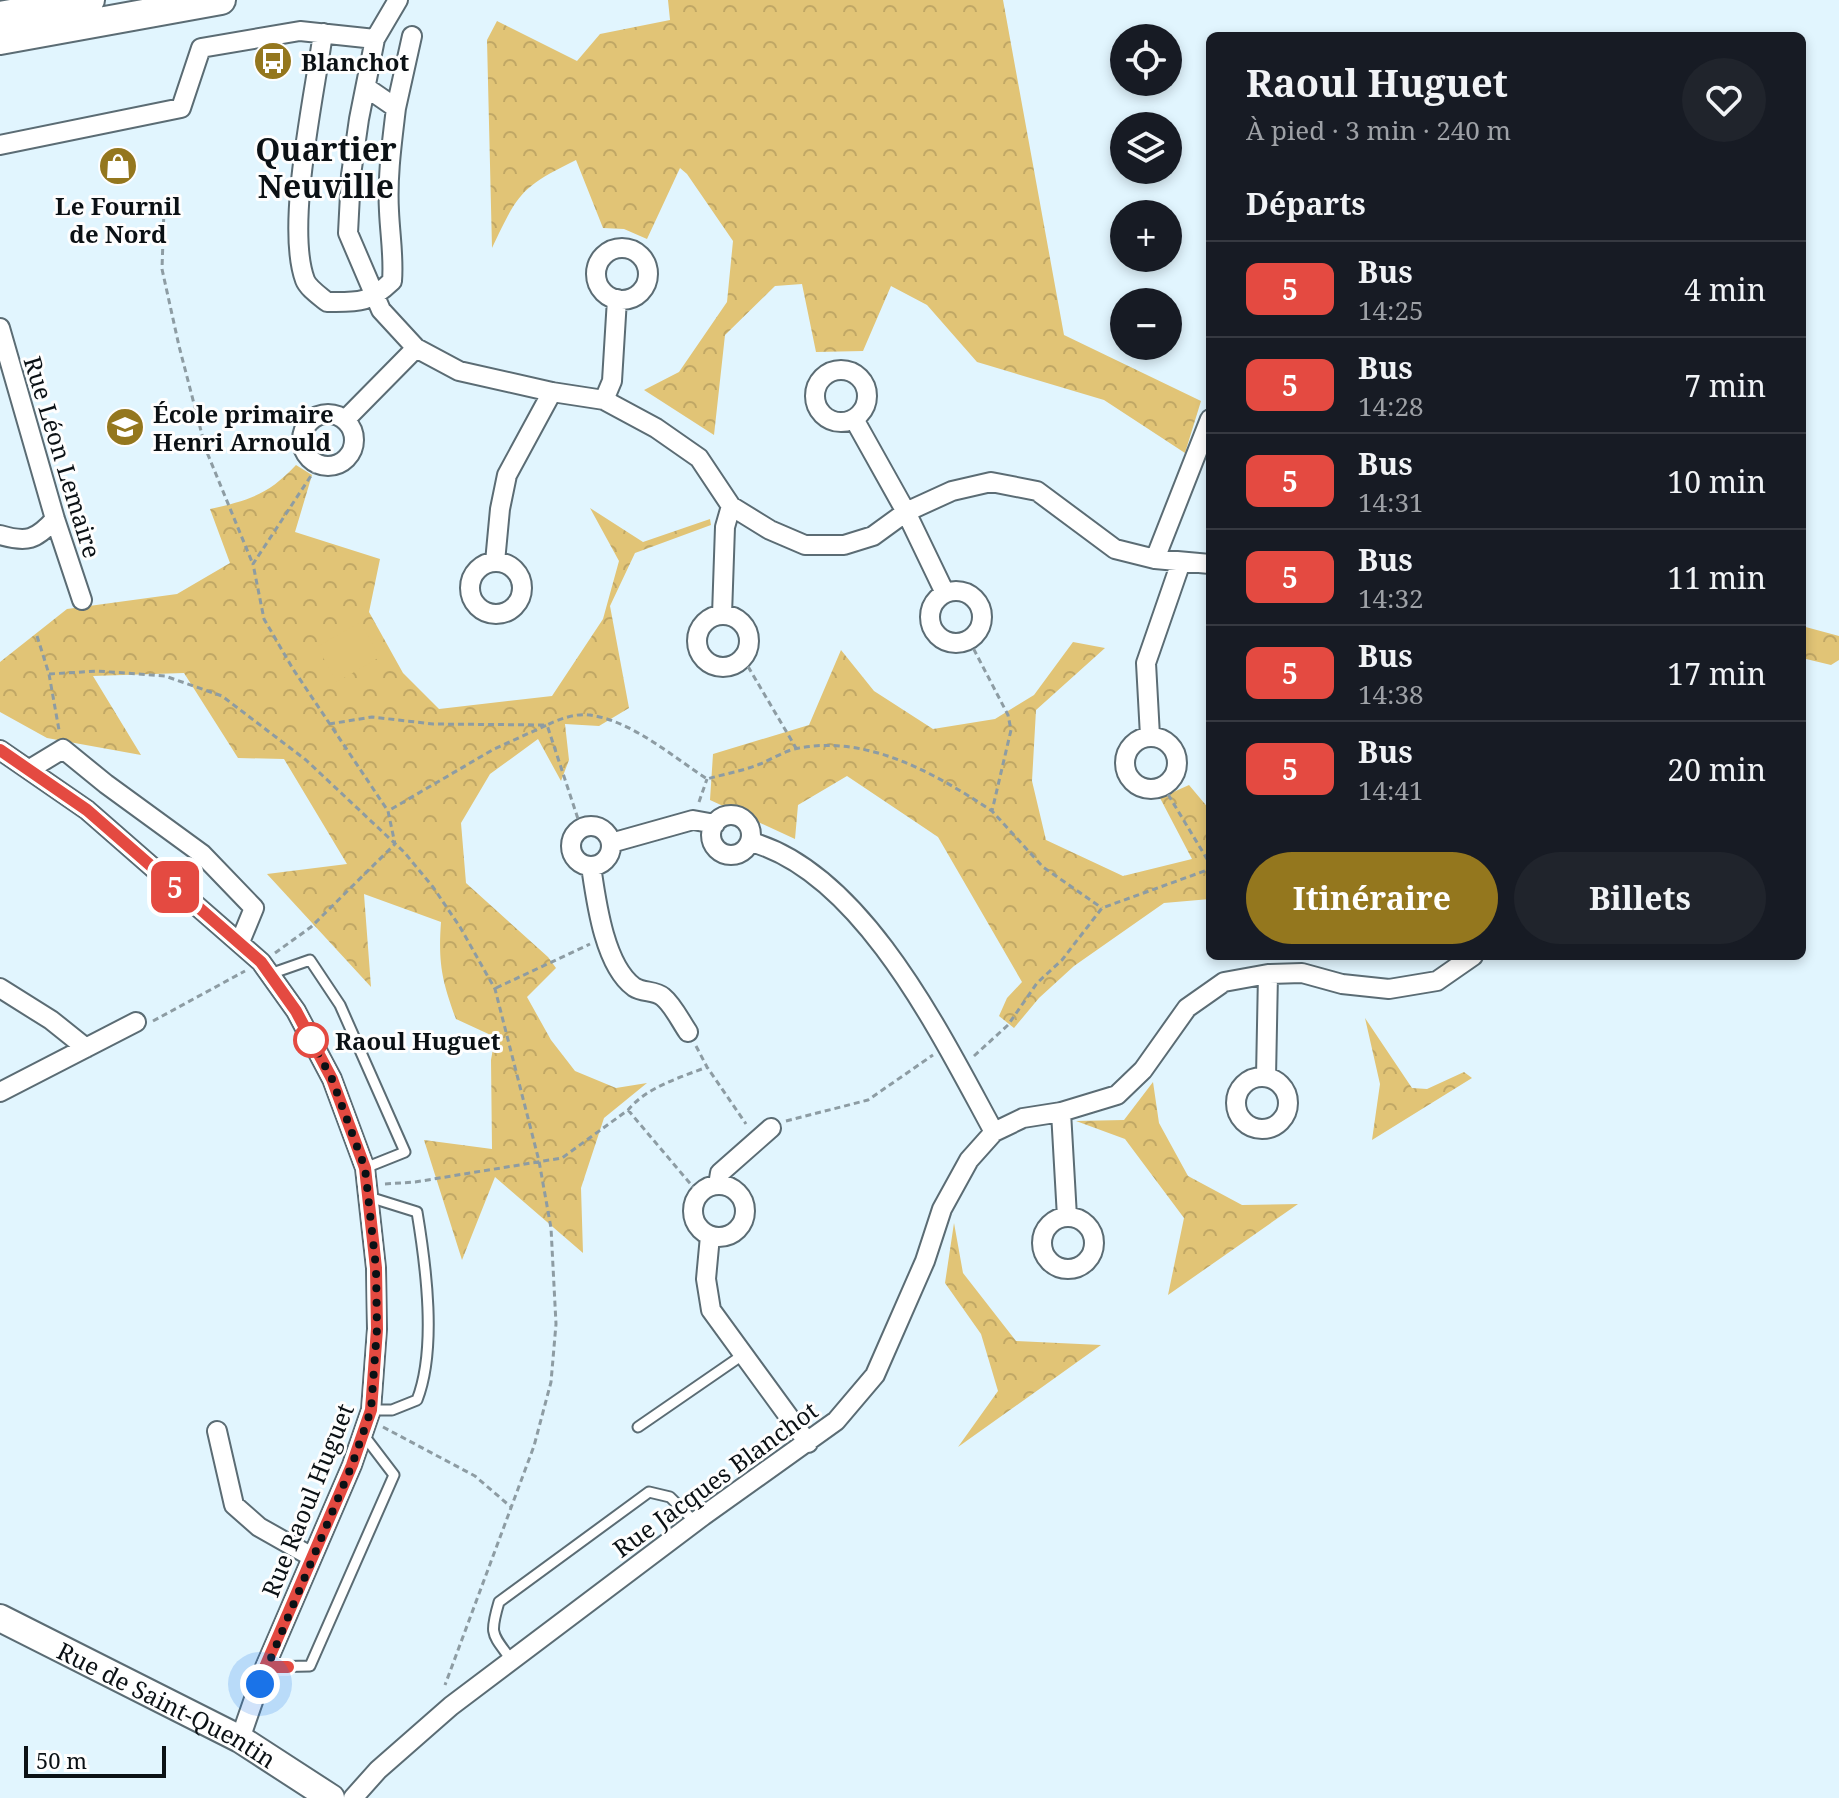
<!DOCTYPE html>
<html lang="fr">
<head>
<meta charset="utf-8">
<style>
  :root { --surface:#171b24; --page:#20242c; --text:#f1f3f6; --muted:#9ea1a6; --line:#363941; --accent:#94771e }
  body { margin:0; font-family:"Noto Serif",serif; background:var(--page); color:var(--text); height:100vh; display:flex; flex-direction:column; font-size:30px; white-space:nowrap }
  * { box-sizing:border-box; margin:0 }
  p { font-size:26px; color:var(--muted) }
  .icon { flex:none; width:44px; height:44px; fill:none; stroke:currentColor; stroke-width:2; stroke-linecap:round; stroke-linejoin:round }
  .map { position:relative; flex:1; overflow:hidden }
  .details { position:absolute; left:1206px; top:32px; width:600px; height:928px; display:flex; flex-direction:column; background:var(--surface); border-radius:12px; box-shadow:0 4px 12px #0003 }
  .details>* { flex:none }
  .badge { padding:0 16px; border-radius:12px; font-size:28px; line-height:52px }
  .fabs { position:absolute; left:1110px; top:24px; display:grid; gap:16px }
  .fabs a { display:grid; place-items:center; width:72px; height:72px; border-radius:50%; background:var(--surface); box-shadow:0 4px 12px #0003; font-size:40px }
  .scale { position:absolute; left:24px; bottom:20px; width:142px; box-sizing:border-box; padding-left:8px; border:4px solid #0b1115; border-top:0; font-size:22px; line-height:28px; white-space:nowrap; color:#0b1115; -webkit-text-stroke:6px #fefefe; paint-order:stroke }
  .you { position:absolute; width:40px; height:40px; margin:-20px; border:6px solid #fff; border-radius:50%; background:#1a73e8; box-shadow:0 0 0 12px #1a73e833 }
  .map>.badge { position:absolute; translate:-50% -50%; box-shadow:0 0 0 4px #fff }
  h2 { padding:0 40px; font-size:30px; line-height:72px }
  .round { display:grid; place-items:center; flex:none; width:84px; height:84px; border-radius:42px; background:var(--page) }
  .summary { display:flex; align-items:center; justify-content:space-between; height:136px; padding:0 40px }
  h1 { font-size:38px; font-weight:700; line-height:60px }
  .button { display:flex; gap:16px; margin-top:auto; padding:16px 40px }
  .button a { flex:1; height:92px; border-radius:48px; background:var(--accent); color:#fff; font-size:32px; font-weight:700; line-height:92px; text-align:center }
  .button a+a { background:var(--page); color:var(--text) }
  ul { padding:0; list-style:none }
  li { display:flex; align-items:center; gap:24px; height:96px; padding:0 40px; border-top:2px solid var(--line) }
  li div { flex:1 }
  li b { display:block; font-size:30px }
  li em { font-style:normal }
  li .badge { min-width:88px; font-weight:700; text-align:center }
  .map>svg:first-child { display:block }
</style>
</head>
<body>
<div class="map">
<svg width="1839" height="1798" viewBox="0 0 1839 1798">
  <defs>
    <pattern id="park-crowns" width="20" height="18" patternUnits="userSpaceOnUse" patternTransform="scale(2)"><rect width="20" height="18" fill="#e1c476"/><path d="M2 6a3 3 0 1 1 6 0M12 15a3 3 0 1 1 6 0" fill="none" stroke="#c0a765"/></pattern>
  </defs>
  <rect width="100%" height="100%" fill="#e1f5fe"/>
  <!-- park -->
  <path fill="url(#park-crowns)" d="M 668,0 L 1003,0 L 1064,335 L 1201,401 L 1185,453 L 1104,400 L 977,362 L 927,305 L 891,286 L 863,351 L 816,352 L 802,284 L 775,286 L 725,335 L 714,435 L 644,390 L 679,372 L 727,302 L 733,241 L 687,174 L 680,168 L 647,239 L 624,229 L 603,228 L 576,160 C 521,187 518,193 492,248 L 487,40 L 497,21 L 577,61 L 600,34 L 670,20 Z
    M 296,465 L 312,475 L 295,532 L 380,559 L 369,612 L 403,673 L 439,709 L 552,696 L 603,619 L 619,561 L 590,508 L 643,542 L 710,519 L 711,525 L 635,553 L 610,606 L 629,708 L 599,726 L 565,724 L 569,760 L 561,781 L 538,739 L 490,774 L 461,823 L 466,883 L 548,957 L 556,968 L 527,997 L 551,1040 L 575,1071 L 616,1088 L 647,1083 L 604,1118 L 581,1188 L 583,1253 L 495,1177 L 462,1260 L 424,1140 L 492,1149 L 491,1060 L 495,1037 L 456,1019 C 442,981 438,963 441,922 L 364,894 L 371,987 L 267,874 L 347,864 L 284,759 L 238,758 L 184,673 L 93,676 L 141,755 L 47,738 L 0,712 L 0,662 L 67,609 L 177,594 L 230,563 L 210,509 C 249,500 268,495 296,465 Z
    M 1802,626 L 1839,636 L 1839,660 L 1831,665 L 1802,658 Z
    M 1073,642 L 1105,648 L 1036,710 L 1032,781 L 1046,840 L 1123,876 L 1192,859 L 1160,798 L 1189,785 L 1210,810 L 1210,899 L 1164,903 L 1074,966 L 1039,998 L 1014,1028 L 999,1016 L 1007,998 L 1022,982 L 938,837 L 847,776 L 798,805 L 795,839 L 710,800 L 713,754 L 809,725 L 841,650 L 874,691 L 933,729 L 995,719 L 1034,695 Z
    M 1365,1018 L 1412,1088 L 1427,1089 L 1464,1072 L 1472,1078 L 1372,1140 L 1380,1084 Z
    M 1153,1082 L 1159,1123 L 1188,1176 L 1242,1205 L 1298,1204 L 1168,1295 L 1184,1218 L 1125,1139 L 1076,1121 L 1124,1120 Z
    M 954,1223 L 963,1273 L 1016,1341 L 1101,1345 L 958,1447 L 998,1391 L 981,1334 L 945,1283 Z"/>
  <!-- pitch -->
  <path fill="#e1c476" d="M 360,622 L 380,657 L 337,682 L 317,647 Z"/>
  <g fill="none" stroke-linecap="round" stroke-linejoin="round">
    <!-- service casing -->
    <g stroke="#5b6c74" stroke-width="13">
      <path id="service" d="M 270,974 L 310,960 L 340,1005 L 405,1152 L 365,1168
        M 369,1197 L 417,1212 C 426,1266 437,1349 417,1400 L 392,1410 L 371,1410
        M 638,1427 L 744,1354
        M 512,1661 C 492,1633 489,1636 499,1602 L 649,1492 L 670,1497 L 695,1522
        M 265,1667 L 310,1666 L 394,1475 L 362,1433"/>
    </g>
    <!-- minor casing -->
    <g stroke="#5b6c74" stroke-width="22">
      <path id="minor" d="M 398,0 L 375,39 L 359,119 L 351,175 L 348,233 L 381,310 L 416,348 L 459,371 L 552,392 L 604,400 L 656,428 L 699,458 L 731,506 L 770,530 L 805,545 L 844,545 L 873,536 L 906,512 L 952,491 L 991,482 L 1037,491 L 1115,549 L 1155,559 L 1210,564
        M 323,33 C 315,93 285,226 305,280 C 308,288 320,296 327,302 C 358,302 368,304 392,281 C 394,257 390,235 389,211 C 387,177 392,142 396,108 L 367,88
        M 396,108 L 412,36
        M 0,145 L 181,108 L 201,48 L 300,31 L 375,39
        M596 274a26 26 0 1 1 52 0a26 26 0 1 1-52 0Z
        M 0,328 L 55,519 L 82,600
        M815 396a26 26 0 1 1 52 0a26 26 0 1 1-52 0Z
        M 604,400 L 612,381 L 617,299
        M302 440a26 26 0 1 1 52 0a26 26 0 1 1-52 0Z
        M 854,419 L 906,512 L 945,593
        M 345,420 L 416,348
        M 0,535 C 27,543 36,540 55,519
        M 1155,559 L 1210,419
        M470 588a26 26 0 1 1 52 0a26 26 0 1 1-52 0Z
        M 495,562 L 500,509 L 507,475 L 552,392
        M930 617a26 26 0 1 1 52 0a26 26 0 1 1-52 0Z
        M697 641a26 26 0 1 1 52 0a26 26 0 1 1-52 0Z
        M 722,615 L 725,527 L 731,506
        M 1150,736 L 1146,663 L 1181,562
        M1125 763a26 26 0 1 1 52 0a26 26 0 1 1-52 0Z
        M 0,750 L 87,810 L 261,962 L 296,1011 L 332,1079 L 365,1168 L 376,1268 L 377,1329 L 371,1410 L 352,1465 L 265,1667 L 240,1739
        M 30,769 L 63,749 L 106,784 L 202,854 L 254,908 L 240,942
        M711 835a20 20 0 1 1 40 0a20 20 0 1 1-40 0Z
        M571 846a20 20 0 1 1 40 0a20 20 0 1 1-40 0Z
        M 751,842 C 863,873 942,1037 994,1132
        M 611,843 L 693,820 L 715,824
        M 591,866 C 596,900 604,965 634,987 C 643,993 655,990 663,997 C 673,1005 681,1022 688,1032
        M 0,988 L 51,1020 L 86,1048
        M1236 1103a26 26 0 1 1 52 0a26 26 0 1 1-52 0Z
        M 1266,1077 L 1268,974
        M 0,1092 L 136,1022
        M 1061,1112 L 1067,1217
        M693 1211a26 26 0 1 1 52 0a26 26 0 1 1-52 0Z
        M 718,1185 L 720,1173 L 771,1128
        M1042 1243a26 26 0 1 1 52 0a26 26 0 1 1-52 0Z
        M 710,1236 L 706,1279 L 711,1310 L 808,1443
        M 217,1431 L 234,1505 L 259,1527 L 312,1557
        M 353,1798 L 378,1770 L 451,1706 L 703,1516 L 836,1421 L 875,1375 L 925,1261 L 942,1209 L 969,1160 L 994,1132 L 1023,1118 L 1061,1112 L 1117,1095 L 1143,1070 L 1187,1008 L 1224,982 L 1268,974 L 1302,973 L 1342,984 L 1389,989 L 1437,981 L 1473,956"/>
    </g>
    <!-- secondary casing -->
    <g stroke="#5b6c74" stroke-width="30">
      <g id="secondary">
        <path id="s1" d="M 0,1618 L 240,1739 L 331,1798"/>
      </g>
    </g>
    <!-- primary casing -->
    <g stroke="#5b6c74" stroke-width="32">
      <path id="primary" d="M 0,16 L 90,0
        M 0,40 L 221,0"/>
    </g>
    <!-- path -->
    <path stroke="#8d9ca3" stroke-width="3" stroke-dasharray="6 4" stroke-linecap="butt" d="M 164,209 L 162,269 L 179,346 L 206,450 L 252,562
      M 37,636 L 49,674 L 59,730
      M 969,640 L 1008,715 L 1011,730 L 992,811 L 1043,867 L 1102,908
      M 743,658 L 796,748
      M 49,674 L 97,671 L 165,676 L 222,696 L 306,760 L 404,852 L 433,887 L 460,927 L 495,989 L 539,1161 L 551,1228 L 556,1324 L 551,1382 L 534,1446 L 445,1685
      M 329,724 L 372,717 L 433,724 L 547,725 L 494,749 L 388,811
      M 1163,786 L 1210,864
      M 699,802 L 707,779
      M 581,828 L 547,725 C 559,719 576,713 590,715 C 632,721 672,756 707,779 C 724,774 743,771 760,764 C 772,759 786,750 799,748 C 869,735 936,774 992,811
      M 275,953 L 311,927 L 395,844 L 388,811 L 293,669 L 264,619 L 253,564 L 318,465
      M 496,988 L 590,944
      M 153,1021 L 245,971
      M 696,1046 L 707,1067 L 746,1124
      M 974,1056 L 1008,1025 L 1037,983 L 1062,960 L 1102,908 L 1210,869
      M 628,1110 L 699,1194
      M 786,1121 L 868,1100 L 933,1055
      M 385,1184 L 415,1182 L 562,1158 L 628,1110 C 647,1087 679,1078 707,1067
      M 383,1427 L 475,1476 L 511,1507"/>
    <!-- service -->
    <use href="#service" stroke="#fff" stroke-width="9"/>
    <!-- minor -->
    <use href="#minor" stroke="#fff" stroke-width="18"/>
    <!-- secondary -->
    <use href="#secondary" stroke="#fff" stroke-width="26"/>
    <!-- primary -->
    <use href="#primary" stroke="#fff" stroke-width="28"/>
  </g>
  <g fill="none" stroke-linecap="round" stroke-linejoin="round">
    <!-- line casing -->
    <g stroke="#fff" stroke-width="18">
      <path id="line" d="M 0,750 L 87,810 L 261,962 L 296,1011 L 332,1079 L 365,1168 L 376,1268 L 377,1329 L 371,1410 L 352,1465 L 265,1667 L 288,1667"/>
    </g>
    <!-- line -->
    <use href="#line" stroke="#e44a41" stroke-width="12"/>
    <!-- walk -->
    <path stroke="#0b1115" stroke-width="8" stroke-dasharray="0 14.4" d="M 260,1684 L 352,1465 L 371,1410 L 377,1329 L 376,1268 L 365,1168 L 332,1079 L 311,1040"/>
  </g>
  <!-- icons -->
  <defs>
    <g id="bus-disc" transform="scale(2)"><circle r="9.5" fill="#94771e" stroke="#fefefe"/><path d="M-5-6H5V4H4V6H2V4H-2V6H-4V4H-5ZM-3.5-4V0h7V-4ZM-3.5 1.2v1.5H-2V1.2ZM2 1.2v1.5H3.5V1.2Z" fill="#fff"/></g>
    <g id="shop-disc" transform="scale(2)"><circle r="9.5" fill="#94771e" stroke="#fefefe"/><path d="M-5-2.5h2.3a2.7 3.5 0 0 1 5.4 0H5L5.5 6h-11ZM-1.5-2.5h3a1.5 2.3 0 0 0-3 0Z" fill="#fff"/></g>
    <g id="school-disc" transform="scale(2)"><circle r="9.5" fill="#94771e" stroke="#fefefe"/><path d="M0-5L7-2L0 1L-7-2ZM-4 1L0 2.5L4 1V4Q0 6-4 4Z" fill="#fff"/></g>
  </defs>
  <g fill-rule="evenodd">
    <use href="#bus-disc" x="273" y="61"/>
    <use href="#shop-disc" x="118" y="166"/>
    <use href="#school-disc" x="125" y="427"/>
  </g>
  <!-- markers -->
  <circle fill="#fff" stroke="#e44a41" stroke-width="4" cx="311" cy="1040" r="16"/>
  <g text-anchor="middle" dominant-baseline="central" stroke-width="6" stroke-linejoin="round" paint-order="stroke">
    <!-- poi labels -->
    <g font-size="24" font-weight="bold" fill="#0b1115" stroke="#fefefe" text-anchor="start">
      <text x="301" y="61">Blanchot</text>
      <text x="118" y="205" text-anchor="middle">Le Fournil<tspan x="118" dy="28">de Nord</tspan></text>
      <text x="153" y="413">École primaire<tspan x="153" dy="28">Henri Arnould</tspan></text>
    </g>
    <!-- street labels -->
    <g font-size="24" fill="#0b1115" stroke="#fefefe">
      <text transform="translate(63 457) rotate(73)">Rue Léon Lemaire</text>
      <text transform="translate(715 1479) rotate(-36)">Rue Jacques Blanchot</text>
      <text transform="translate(307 1500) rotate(-68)">Rue Raoul Huguet</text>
      <text stroke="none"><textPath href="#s1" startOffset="188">Rue de Saint-Quentin</textPath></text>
    </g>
    <!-- stop labels -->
    <g font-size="24" font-weight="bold" fill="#0b1115" stroke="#fefefe" text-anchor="start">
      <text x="335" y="1040">Raoul Huguet</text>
    </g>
    <!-- district labels -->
    <g font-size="32" font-weight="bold" fill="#0b1115" stroke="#fefefe">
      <text x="326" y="148">Quartier<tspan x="326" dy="37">Neuville</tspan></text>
    </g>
  </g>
</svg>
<div class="fabs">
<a><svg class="icon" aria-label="locate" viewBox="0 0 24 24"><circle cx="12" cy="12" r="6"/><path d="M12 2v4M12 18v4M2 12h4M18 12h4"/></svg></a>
<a><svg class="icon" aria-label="layers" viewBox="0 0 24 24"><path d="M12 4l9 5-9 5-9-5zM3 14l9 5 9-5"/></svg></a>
<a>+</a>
<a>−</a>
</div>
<div class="scale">50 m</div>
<div class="you" style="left:260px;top:1684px"></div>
<b class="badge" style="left:175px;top:887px;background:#e44a41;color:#fff">5</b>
<section class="details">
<div class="summary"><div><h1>Raoul Huguet</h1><p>À pied · 3 min · 240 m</p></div><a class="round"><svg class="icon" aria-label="heart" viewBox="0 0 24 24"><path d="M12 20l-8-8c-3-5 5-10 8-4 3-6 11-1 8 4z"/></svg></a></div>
<h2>Départs</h2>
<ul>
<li><span class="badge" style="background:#e44a41;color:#fff">5</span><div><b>Bus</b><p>14:25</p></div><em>4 min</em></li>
<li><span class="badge" style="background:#e44a41;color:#fff">5</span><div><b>Bus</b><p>14:28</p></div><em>7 min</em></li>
<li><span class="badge" style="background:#e44a41;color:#fff">5</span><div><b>Bus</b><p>14:31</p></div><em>10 min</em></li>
<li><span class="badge" style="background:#e44a41;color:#fff">5</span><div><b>Bus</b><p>14:32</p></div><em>11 min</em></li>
<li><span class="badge" style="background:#e44a41;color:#fff">5</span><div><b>Bus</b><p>14:38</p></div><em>17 min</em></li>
<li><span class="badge" style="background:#e44a41;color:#fff">5</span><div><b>Bus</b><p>14:41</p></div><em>20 min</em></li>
</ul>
<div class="button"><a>Itinéraire</a><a>Billets</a></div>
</section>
</div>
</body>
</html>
